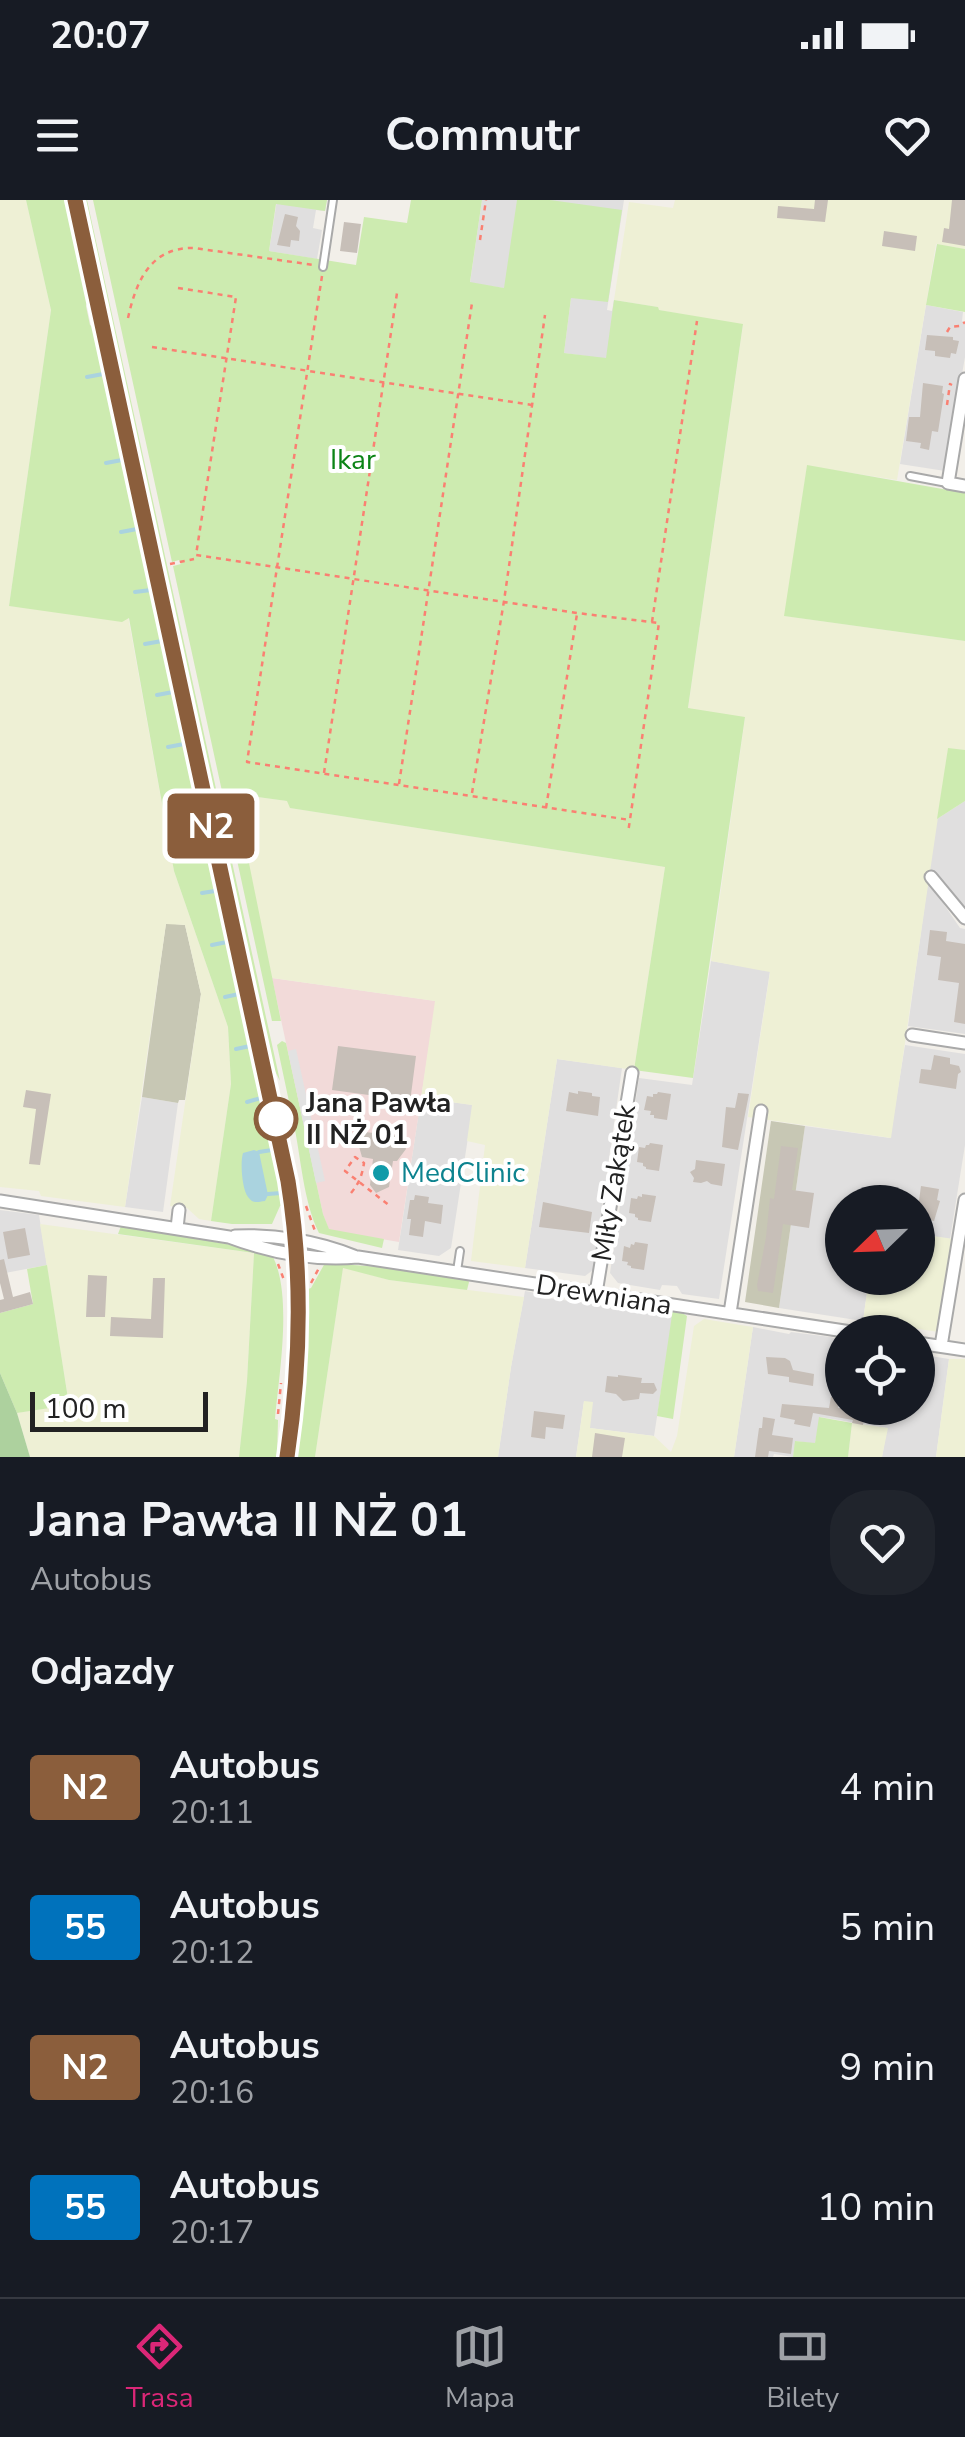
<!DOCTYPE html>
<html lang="pl">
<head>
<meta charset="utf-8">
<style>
  :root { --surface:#171b24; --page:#20242c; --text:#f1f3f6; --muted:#9ea1a6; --line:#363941; --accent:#db2777 }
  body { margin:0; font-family:"Nunito Sans",sans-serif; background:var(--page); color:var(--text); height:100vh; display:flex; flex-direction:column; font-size:38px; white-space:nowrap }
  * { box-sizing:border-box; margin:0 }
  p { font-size:32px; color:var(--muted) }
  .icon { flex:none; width:55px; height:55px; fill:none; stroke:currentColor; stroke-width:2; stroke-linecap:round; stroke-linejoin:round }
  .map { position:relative; height:1257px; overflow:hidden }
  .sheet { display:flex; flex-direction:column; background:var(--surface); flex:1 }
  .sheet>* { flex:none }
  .badge { padding:0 20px; border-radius:8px; font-size:35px; line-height:65px }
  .needle { width:65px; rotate:247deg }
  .tools { position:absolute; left:825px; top:985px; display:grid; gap:20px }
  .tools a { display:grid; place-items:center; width:110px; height:110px; border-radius:50%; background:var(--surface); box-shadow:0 2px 8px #0004; font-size:50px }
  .scale { position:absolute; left:30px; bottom:25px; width:178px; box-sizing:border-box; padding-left:10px; border:5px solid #222; border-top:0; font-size:28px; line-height:35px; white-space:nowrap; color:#222; -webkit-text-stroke:8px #fff; paint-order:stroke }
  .map>.badge { position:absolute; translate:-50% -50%; box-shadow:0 0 0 5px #fff }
  h2 { padding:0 30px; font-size:38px; line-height:90px }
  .round { display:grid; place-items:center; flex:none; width:105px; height:105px; border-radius:40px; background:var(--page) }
  .headline { display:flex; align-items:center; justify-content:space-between; height:170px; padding:0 30px }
  h1 { font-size:48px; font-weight:700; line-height:75px }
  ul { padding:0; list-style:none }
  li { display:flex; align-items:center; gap:30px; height:140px; padding:0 30px }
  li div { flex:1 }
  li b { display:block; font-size:38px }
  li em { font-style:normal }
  li .badge { min-width:110px; font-weight:700; text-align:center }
  .status { display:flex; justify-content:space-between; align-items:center; height:70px; padding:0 50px; background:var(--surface); direction:ltr }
  .status svg { height:28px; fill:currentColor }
  header { display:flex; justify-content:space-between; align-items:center; height:130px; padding:0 30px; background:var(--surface); font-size:45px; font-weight:700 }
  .tabs { display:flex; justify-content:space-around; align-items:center; height:140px; border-top:2px solid var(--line); background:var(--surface); font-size:28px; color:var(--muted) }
  .tabs a { display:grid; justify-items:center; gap:5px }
  .tabs .on { color:var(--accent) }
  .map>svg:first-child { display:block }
</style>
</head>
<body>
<div class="status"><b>20:07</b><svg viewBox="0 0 49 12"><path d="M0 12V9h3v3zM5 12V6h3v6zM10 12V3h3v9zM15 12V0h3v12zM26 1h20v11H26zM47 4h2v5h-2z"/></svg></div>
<header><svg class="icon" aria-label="menu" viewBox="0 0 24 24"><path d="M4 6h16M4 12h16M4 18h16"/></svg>Commutr<svg class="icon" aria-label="heart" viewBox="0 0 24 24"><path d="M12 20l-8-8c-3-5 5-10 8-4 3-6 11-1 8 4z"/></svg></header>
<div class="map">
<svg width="965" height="1257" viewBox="0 0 965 1257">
  <rect width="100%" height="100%" fill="#f2efe9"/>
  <!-- residential -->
  <path fill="#e0dfdf" d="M 277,0 L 327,0 L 325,11 L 316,10 L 313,28 L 322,30 L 317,59 L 269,51 Z
    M 482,0 L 538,0 L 524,91 L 470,83 Z
    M 551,0 L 624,0 L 607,110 L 612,111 L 614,100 L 650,165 L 564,153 L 571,98 Z
    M 926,105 L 963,112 L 962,121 L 965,123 L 965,157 L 945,271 L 900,264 Z
    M 965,601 L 965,711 L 929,670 L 937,619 Z
    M 928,681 L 960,728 L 965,729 L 965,834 L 908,826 Z
    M 711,761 L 770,771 L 719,1099 L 682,1094 L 677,1086 L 662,1085 L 660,1090 L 618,1083 L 610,1073 L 639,878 L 692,885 Z
    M 905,845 L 965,854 L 965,945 L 950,1039 L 918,1034 L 918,1002 L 842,1002 L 842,1078 L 869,1078 L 863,1121 L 779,1108 L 805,926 L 890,938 Z
    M 557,859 L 622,868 L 593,1070 L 585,1076 L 525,1068 Z
    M 142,897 L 178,903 L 163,1012 L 125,1007 Z
    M 421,898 L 473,905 L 451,1048 L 439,1056 L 398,1050 Z
    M 0,1010 L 39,1015 L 47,1065 L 0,1074 Z
    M 525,1091 L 545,1095 L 547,1098 L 673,1114 L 654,1236 L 589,1228 L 584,1201 L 576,1257 L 498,1257 L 511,1167 Z
    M 753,1127 L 789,1134 L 791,1132 L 831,1137 L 842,1141 L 842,1208 L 918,1208 L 918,1154 L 949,1159 L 936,1257 L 882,1257 L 887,1228 L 820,1217 L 815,1244 L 796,1241 L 793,1257 L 774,1254 L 773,1257 L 734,1257 Z"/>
  <!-- commercial -->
  <path fill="#f2dad9" d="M 272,778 L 436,801 L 399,1042 L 329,1030 L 323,1014 Z"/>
  <!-- construction -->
  <path fill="#c7c7b4" d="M 166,723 L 185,725 L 201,794 L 185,900 L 179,900 L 178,903 L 142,897 Z
    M 771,921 L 805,926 L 779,1108 L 745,1102 Z"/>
  <!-- farmland -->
  <path fill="#eef0d5" d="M 0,0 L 26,0 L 51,110 L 9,406 L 128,416 L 174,671 L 228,827 L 231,884 L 211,1021 L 199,1019 L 187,1008 L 170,1006 L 201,794 L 185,725 L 166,724 L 125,1007 L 41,996 L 39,991 L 0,987 Z
    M 675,0 L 965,0 L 965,49 L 936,44 L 897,280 L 807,266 L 785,416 L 965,441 L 965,550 L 948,549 L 891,938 L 748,917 L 770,772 L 711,761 L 745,518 L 688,509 L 743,125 L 658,110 L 658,107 L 614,100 L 629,2 L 673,8 Z
    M 234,594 L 288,601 L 291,608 L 665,667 L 634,870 L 557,859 L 525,1068 L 471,1061 L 485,945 L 467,941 L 472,905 L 421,898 L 435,801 L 272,778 Z
    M 40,1024 L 254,1053 L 247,1181 L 239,1257 L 30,1257 L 17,1213 L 69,1204 Z
    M 918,1034 L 954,1039 L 939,1132 L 863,1121 L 869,1078 L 918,1078 Z
    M 343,1067 L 389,1080 L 524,1097 L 511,1167 L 498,1257 L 315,1257 Z
    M 704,1119 L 753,1127 L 734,1257 L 576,1257 L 584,1201 L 593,1202 L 590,1228 L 654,1236 L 671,1252 L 677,1236 L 694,1126 Z
    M 949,1159 L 965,1159 L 965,1257 L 936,1257 Z
    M 852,1223 L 888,1228 L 882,1257 L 848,1257 Z"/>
  <!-- grass -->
  <path fill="#cdebb0" d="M 26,0 L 67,0 L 89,97 L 86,106 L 90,125 L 95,129 L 275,955 L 284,1005 L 280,1006 L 272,1024 L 232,1024 L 211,1021 L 231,884 L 228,827 L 174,671 L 129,418 L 122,422 L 9,406 L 51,110 Z
    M 82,0 L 87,0 L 280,881 L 271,863 Z
    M 93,0 L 327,0 L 325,11 L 276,4 L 269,51 L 356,65 L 364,17 L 407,23 L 411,0 L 482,0 L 470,82 L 504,88 L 517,0 L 550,0 L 622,10 L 608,102 L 571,98 L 564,153 L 606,158 L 614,100 L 658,107 L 659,110 L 743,124 L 688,508 L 745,517 L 693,878 L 634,870 L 665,667 L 290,608 L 287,601 L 235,594 L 281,821 L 272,821 L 173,366 L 181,364 L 179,360 L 172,362 Z
    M 937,44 L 965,49 L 965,112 L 926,105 Z
    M 807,265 L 965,293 L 965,441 L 784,416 Z
    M 948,548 L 965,550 L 965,601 L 937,619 Z
    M 282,841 L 286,843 L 323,1014 L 329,1029 L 384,1039 L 382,1048 L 319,1033 C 303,1001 301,956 293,920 L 298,919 L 296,911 L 291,911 L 277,845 Z
    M 121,1026 L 227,1044 L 272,1055 C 293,1094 279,1174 275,1219 L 278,1220 L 277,1257 L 239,1257 L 247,1181 L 254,1053 L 118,1034 Z
    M 325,1063 L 395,1068 L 467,1079 L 469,1082 L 467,1090 L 389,1080 L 343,1068 L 315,1257 L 296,1257 L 307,1147 L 308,1089 L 311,1088 Z
    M 47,1065 L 69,1205 L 17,1213 L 0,1173 L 0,1113 L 33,1104 L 27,1069 Z
    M 634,1104 L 679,1111 L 687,1116 L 673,1219 L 657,1216 L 672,1115 L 632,1108 Z
    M 819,1217 L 852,1223 L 848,1257 L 793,1257 L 795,1241 L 815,1243 Z"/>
  <!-- forest -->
  <path fill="#add19e" d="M 0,1173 L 17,1213 L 30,1257 L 0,1257 Z"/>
  <!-- parking -->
  <path fill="#e2e2e2" d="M 296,849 L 325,981 L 316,983 L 288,851 Z"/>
  <!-- water -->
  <path fill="#aad3df" d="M 254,950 L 259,952 L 268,995 L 265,1001 C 257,1002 253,1004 248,997 C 242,989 240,962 243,953 Z"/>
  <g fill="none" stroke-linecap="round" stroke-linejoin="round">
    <!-- stream -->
    <path stroke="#aad3df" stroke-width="4" d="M 87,177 L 103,174
      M 106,263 L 122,260
      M 121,332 L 137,329
      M 135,392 L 151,390
      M 145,444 L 162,441
      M 157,495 L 173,492
      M 168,547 L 184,544
      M 202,693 L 215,691
      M 212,745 L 227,742
      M 225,797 L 239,794
      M 236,849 L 250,846
      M 247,902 L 261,898
      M 259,952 L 272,950
      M 268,994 L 281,993"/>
  </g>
  <!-- building -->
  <path fill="#c7bfb8" d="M 815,0 L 828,0 L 825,22 L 777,18 L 778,6 L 814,9 Z
    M 952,0 L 965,0 L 965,46 L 942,42 L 944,28 L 949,29 Z
    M 285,14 L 298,17 L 296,26 L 300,31 L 299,41 L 291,40 L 290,47 L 277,45 Z
    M 344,22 L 361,24 L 357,53 L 340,51 Z
    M 884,31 L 917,36 L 915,51 L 882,46 Z
    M 927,135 L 953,137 L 953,140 L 959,141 L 956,154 L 951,153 L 950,158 L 935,156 L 935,151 L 925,150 Z
    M 923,183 L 943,186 L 942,193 L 944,194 L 938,232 L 932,231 L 929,250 L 920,248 L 921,243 L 906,241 L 909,217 L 920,217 Z
    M 930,730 L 947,732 L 946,741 L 965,744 L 965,824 L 954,822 L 959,783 L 938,780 L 941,757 L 927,755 Z
    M 338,846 L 416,856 L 409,910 L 374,905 L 376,896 L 332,890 Z
    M 934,855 L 950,858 L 950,864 L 959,866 L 961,872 L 958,874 L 956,889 L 919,883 L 921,869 L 931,870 Z
    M 26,890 L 51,894 L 40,965 L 29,964 L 36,909 L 23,907 Z
    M 578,891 L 592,893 L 592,896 L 600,897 L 598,916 L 566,911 L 569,892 L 578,894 Z
    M 658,892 L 671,894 L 667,920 L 654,918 L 654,915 L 650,915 L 651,911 L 644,910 L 647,896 L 653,897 L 653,894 L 657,894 Z
    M 738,893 L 749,894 L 738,950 L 722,947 L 726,907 L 735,908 Z
    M 365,932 L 401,936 L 406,949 L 397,961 L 393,961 L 389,987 L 376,993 L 370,985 L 373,959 L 362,957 L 358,943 Z
    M 650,943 L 663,945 L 659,971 L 646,969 L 646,967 L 643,966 L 643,963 L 637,962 L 639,947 L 645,948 L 646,945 L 649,945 Z
    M 781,946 L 798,948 L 792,990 L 814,993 L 809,1028 L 783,1024 L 773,1093 L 758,1091 L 757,1085 L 766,1037 L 770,998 L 774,999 Z
    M 696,960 L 725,964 L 722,986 L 711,984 L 707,981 L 701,983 L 693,982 L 694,978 L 690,972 L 695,969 Z
    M 921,986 L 939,989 L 937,1000 L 940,1001 L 934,1021 L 925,1019 L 925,1009 L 918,1008 Z
    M 642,994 L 656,996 L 651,1022 L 638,1020 L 638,1018 L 635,1017 L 635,1014 L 629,1013 L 631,998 L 637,999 L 638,996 L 642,997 Z
    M 415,995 L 429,997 L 428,1003 L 443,1005 L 441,1024 L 425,1021 L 423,1037 L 409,1035 L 411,1019 L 407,1019 L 410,1000 L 414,1000 Z
    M 543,1002 L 592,1012 L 589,1033 L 539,1027 Z
    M 25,1028 L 30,1055 L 8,1059 L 3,1032 Z
    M 635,1042 L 648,1044 L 644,1070 L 631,1068 L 631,1066 L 627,1065 L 628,1062 L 622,1061 L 624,1046 L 630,1048 L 631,1044 L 634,1045 Z
    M 4,1059 L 13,1097 L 30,1092 L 33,1104 L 0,1113 L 0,1100 L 4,1099 L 0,1083 L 0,1060 Z
    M 88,1075 L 107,1076 L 105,1117 L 86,1117 Z
    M 153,1078 L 165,1078 L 163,1138 L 110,1136 L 111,1117 L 151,1119 Z
    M 766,1157 L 785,1158 L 790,1161 L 793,1170 L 814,1174 L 813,1186 L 789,1182 L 789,1177 L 768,1174 Z
    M 618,1175 L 642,1178 L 641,1183 L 654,1183 L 657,1190 L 653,1194 L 640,1193 L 639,1199 L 623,1201 L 616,1194 L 605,1192 L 607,1176 L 618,1177 Z
    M 831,1197 L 840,1198 L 838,1208 L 866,1208 L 863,1225 L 852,1223 L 853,1220 L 813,1213 L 810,1227 L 794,1224 L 795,1220 L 780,1217 L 782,1204 L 829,1208 Z
    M 534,1211 L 565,1215 L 563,1229 L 546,1227 L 545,1239 L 531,1237 Z
    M 763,1217 L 775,1219 L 772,1235 L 793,1238 L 791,1254 L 769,1251 L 768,1257 L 755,1257 L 759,1228 L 762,1228 Z
    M 595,1233 L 625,1238 L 622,1257 L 592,1257 Z"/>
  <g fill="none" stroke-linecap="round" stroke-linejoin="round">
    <!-- lane casing -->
    <g stroke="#a9a9a9" stroke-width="10">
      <path id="lane" d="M 323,67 L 333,0
        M 910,276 L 947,283
        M 457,1071 L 460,1051"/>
    </g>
    <!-- street casing -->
    <g stroke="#a9a9a9" stroke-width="15">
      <path id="street" d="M 965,179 L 948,283 L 965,286
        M 931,677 L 965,718
        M 912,835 L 965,843
        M 0,1001 L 229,1037 C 269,1052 315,1061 358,1057 L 851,1132
        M 177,1028 L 179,1010
        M 235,1036 C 274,1034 317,1041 354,1056
        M 596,1093 L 632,873
        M 730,1113 L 761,911
        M 918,1143 L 965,1150
        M 941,1146 L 965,1000"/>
    </g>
    <!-- secondary casing -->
    <g stroke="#707d05" stroke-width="19">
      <path id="secondary" d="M 75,0 L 288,981 C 303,1074 301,1164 287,1257"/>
    </g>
    <!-- path -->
    <path stroke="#fa8072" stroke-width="2.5" stroke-dasharray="5 5" stroke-linecap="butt" d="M 480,40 L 486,0
      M 322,76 L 247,562 L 630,620
      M 178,88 L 236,97 L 196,355 L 577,413 L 659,423 L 628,633
      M 128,118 C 136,82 150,47 194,48 L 314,65
      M 947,132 L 950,127 L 960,126 L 965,122
      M 152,147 L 532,205
      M 947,205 L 950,184 L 952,185
      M 170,364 L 194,359
      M 652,422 L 697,121
      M 324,573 L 397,93
      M 399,584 L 472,103
      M 472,593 L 504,401 L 545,115
      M 546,608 L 577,414
      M 351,993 C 359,983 362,976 364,963 L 355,957 L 345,971 L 390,1006
      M 306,1006 L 315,1031
      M 278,1064 L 284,1080
      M 311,1083 L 319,1068
      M 861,1127 L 899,1132
      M 278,1214 L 281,1183"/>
    <!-- lane -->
    <use href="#lane" stroke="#fff" stroke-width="6"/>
    <!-- street -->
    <use href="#street" stroke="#fff" stroke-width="11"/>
    <!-- secondary -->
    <use href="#secondary" stroke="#f7fabf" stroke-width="15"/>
  </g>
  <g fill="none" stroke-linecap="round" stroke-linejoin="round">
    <!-- line casing -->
    <g stroke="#fff" stroke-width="22">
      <path id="line" d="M 75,0 L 288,981 C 303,1074 301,1164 287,1257"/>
    </g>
    <!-- line -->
    <use href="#line" stroke="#8b5e3c" stroke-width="15"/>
  </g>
  <!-- markers -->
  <circle fill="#fff" stroke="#8b5e3c" stroke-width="5" cx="276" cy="919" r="20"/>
  <circle fill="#0f9aa8" stroke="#fff" stroke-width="4" cx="381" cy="973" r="10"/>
  <g text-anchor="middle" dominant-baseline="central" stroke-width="8" stroke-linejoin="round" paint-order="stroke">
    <!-- park labels -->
    <g font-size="28" fill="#0c8416" stroke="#fff">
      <text x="353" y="260">Ikar</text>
    </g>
    <!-- stop labels -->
    <g font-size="28" font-weight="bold" fill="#222" stroke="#fff" text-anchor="start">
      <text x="306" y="903">Jana Pawła<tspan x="306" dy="32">II NŻ 01</tspan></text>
    </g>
    <!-- culture labels -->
    <g font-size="28" fill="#0d838f" stroke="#fff" text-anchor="start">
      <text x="401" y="973">MedClinic</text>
    </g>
    <!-- street labels -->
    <g font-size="28" fill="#222" stroke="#fff">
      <text transform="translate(614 983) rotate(-81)">Miły Zakątek</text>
      <text transform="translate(604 1095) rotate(9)">Drewniana</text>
    </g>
  </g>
</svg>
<div class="tools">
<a><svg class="needle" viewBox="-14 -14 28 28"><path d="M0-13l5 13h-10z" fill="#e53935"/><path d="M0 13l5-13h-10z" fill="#9ea1a6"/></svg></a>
<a><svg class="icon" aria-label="locate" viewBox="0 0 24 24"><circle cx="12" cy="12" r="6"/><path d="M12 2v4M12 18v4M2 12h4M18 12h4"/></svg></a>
</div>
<div class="scale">100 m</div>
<b class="badge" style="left:211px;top:626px;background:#8b5e3c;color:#fff">N2</b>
</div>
<section class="sheet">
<div class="headline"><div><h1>Jana Pawła II NŻ 01</h1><p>Autobus</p></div><a class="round"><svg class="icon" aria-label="heart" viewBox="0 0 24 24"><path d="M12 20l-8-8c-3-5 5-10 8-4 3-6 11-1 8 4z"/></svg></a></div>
<h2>Odjazdy</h2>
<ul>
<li><span class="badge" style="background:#8b5e3c;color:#fff">N2</span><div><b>Autobus</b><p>20:11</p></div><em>4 min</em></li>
<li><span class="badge" style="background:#0072bc;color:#fff">55</span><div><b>Autobus</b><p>20:12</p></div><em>5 min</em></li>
<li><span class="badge" style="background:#8b5e3c;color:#fff">N2</span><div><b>Autobus</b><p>20:16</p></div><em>9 min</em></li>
<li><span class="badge" style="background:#0072bc;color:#fff">55</span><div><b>Autobus</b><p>20:17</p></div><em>10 min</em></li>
</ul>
</section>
<nav class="tabs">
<a class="on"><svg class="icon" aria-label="directions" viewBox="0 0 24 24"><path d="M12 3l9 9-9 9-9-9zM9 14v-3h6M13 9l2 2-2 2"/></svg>Trasa</a>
<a><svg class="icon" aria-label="map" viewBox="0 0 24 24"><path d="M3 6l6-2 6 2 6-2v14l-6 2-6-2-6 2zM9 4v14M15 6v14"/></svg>Mapa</a>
<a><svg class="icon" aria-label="tickets" viewBox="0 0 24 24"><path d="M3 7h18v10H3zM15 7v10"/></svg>Bilety</a>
</nav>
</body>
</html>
